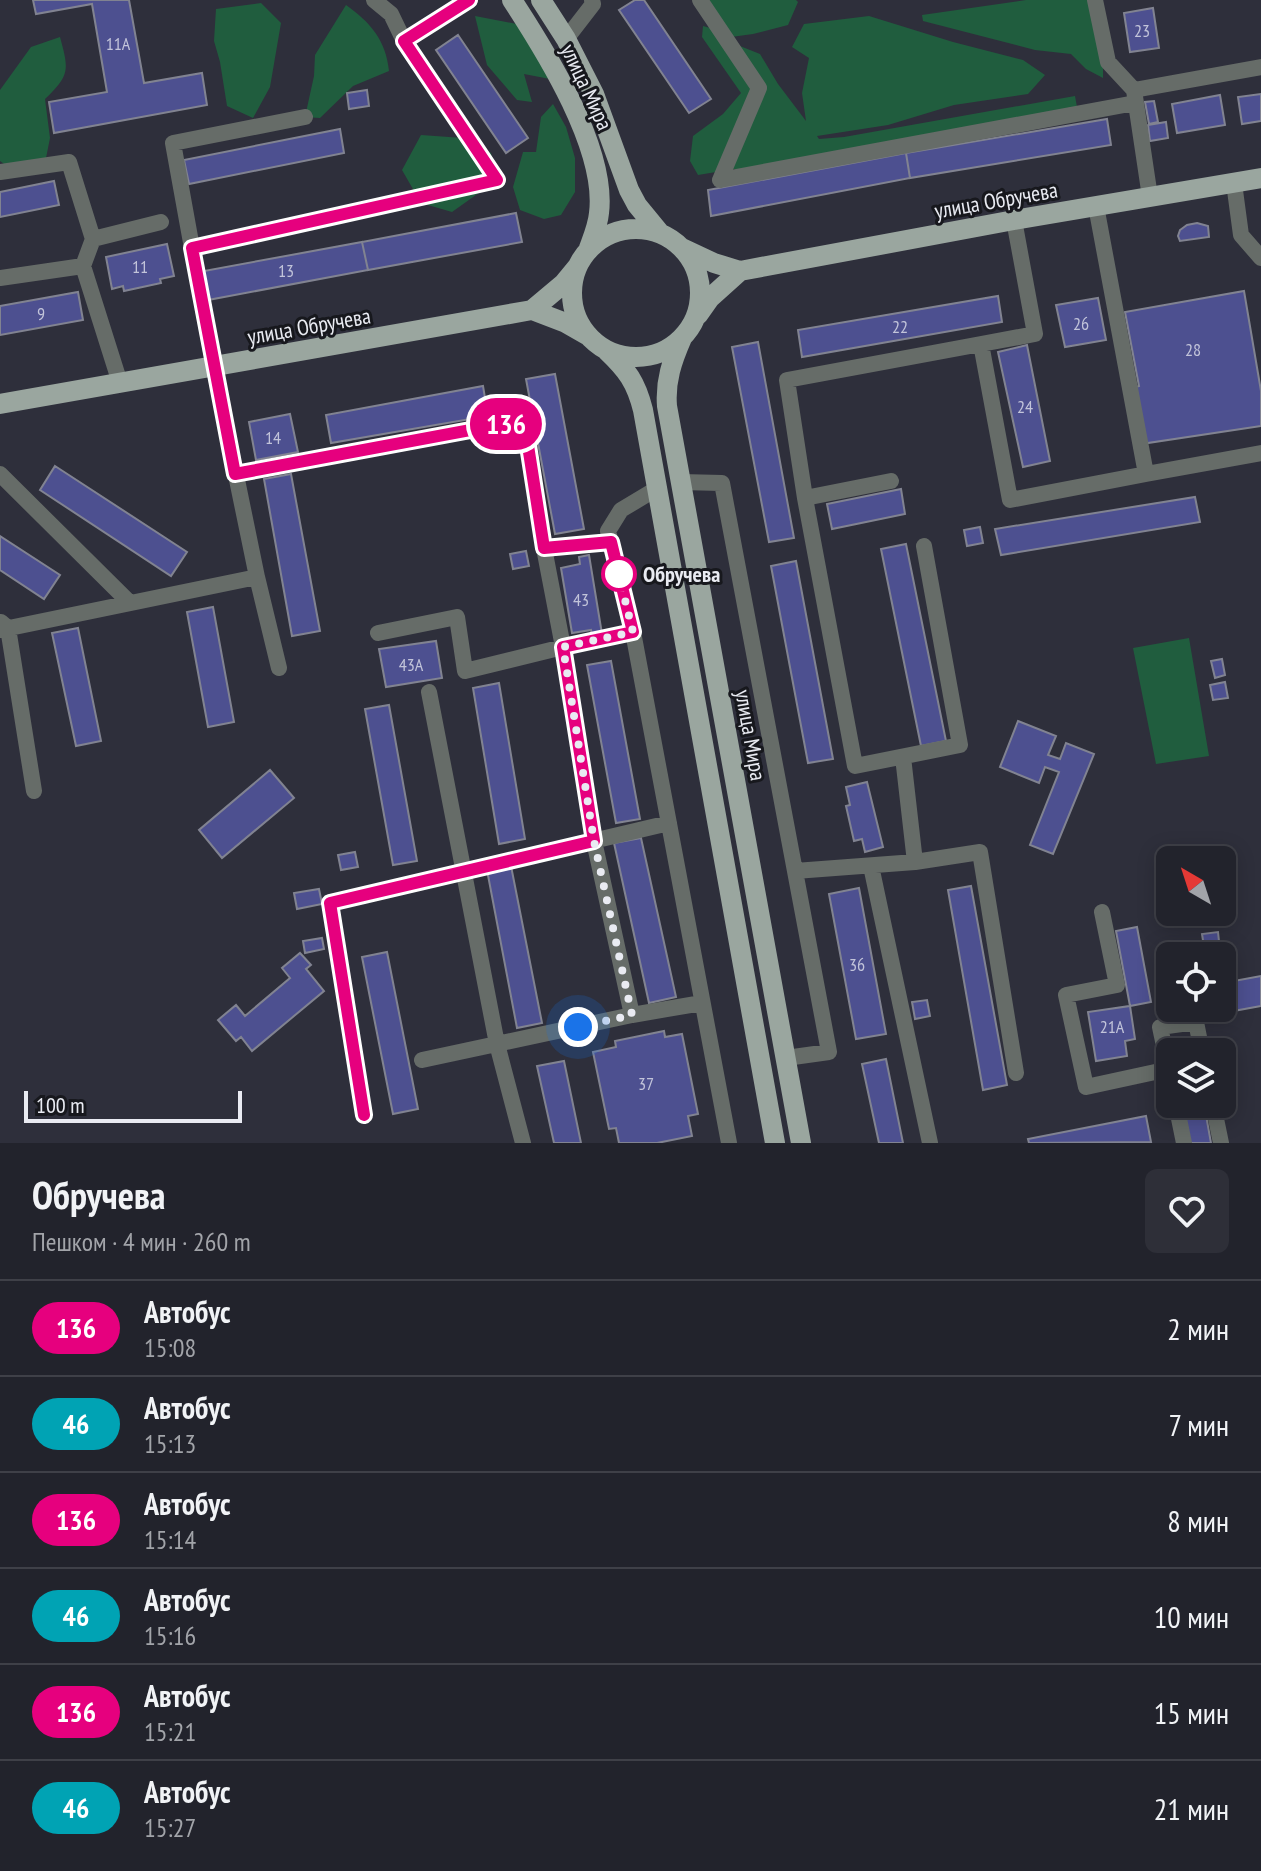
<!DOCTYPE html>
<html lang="ru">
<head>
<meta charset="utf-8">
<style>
  :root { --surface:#22232c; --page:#2e2f38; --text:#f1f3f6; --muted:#a2a4a9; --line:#3f4048 }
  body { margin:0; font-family:"PT Sans Narrow",sans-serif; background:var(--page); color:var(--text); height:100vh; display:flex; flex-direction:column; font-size:30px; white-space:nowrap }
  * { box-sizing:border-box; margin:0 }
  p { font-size:26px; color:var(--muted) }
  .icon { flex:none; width:44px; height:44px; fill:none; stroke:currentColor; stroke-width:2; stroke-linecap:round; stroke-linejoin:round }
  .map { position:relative; height:1143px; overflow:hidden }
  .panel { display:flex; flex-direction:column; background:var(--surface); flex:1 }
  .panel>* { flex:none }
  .badge { padding:0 16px; border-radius:26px; font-size:28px; line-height:52px }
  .needle { width:52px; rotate:321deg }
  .tools { position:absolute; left:1156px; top:846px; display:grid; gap:16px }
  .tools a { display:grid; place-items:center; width:80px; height:80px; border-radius:12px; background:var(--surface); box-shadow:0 4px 20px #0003,0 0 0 2px var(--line); font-size:40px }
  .scale { position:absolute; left:24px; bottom:20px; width:218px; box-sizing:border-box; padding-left:8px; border:4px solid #e9ebf2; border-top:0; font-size:22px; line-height:28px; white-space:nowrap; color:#e9ebf2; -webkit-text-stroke:6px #17181d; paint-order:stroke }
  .you { position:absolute; width:40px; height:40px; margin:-20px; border:6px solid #fff; border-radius:50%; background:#1a73e8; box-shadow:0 0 0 12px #1a73e833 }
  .map>.badge { position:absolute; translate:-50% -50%; box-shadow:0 0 0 4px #fff }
  .round { display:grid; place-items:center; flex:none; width:84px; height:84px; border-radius:12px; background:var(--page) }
  .overview { display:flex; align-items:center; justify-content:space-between; height:136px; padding:0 32px }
  h1 { font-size:38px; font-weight:700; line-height:60px }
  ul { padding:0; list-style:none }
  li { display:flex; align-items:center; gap:24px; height:96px; padding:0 32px; border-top:2px solid var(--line) }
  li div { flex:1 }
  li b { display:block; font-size:30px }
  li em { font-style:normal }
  li .badge { min-width:88px; font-weight:700; text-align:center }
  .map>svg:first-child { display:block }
</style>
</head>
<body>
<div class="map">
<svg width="1261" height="1143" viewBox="0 0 1261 1143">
  <rect width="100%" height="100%" fill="#2e2f3b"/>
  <!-- green -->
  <path fill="#205d3e" d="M 709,0 L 796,0 L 798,2 L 788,25 L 753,34 L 731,37 Z
    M 1026,0 L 1091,0 L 1103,50 L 1103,78 L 1086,69 L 1071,54 L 1035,50 L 923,21 L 922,15 Z
    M 261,3 L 281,23 L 270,87 L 253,118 L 227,106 L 220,62 L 214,41 L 216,9 Z
    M 346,5 C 370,22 386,40 389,71 L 353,86 L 320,118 L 305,117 L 314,76 L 315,55 Z
    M 475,16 L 522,25 L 550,79 L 524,74 L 532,102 L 517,100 L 487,65 Z
    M 869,16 L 953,42 L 1023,60 L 1045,75 L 1028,94 L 954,105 L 888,125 L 817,136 L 819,139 L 844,137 L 1075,96 L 1079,118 L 767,169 L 734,169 L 698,175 L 690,161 L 693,136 L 723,114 L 741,93 L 702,37 L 703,26 L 714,29 L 730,42 L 760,54 L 778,84 L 806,121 L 802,93 L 809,58 L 792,47 L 804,24 Z
    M 60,37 C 69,70 70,75 45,99 L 50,138 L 46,158 L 18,174 L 0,161 L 0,90 L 31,47 Z
    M 553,104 L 566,127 L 575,158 L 575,192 L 561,215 L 544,219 L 520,210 L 513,187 L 523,152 L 536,152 L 541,117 Z
    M 421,135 L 463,138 L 491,153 L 497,180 L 452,212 L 421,203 L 402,170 Z
    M 1189,638 L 1209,756 L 1156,764 L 1133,648 Z"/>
  <!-- building -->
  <path fill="#4d5090" stroke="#818391" stroke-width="2" d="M 33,0 L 129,0 L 144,83 L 202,73 L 207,105 L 54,133 L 49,102 L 107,92 L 92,4 L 36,14 Z
    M 635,0 L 644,0 L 711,99 L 689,113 L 619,10 Z
    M 1153,8 L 1159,48 L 1130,52 L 1124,13 Z
    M 458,35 L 528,138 L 506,153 L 436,50 Z
    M 367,90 L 369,106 L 349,109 L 347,93 Z
    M 1261,94 L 1261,121 L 1242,124 L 1238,97 Z
    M 1220,95 L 1225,125 L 1177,133 L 1172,104 Z
    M 1154,101 L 1158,122 L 1149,124 L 1145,102 Z
    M 1107,119 L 1111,145 L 910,178 L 906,153 Z
    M 1166,122 L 1168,138 L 1150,141 L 1148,125 Z
    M 340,129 L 344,153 L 189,184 L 184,160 Z
    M 906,153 L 910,178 L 711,216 L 708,190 Z
    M 54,181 L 59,205 L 0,217 L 0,192 Z
    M 516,213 L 522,242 L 368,270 L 362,242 Z
    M 1197,223 L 1208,226 L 1209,237 L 1180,241 L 1178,236 L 1180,230 L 1187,225 Z
    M 362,242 L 368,270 L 208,300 L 204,271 Z
    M 167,244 L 174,276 L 160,279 L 161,283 L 124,291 L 123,286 L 112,289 L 106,257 Z
    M 1244,291 L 1261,391 L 1261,426 L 1141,444 L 1132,388 L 1139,386 L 1125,312 Z
    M 78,292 L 83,320 L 0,335 L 0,306 Z
    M 998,296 L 1002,322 L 802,357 L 798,330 Z
    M 1098,298 L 1106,340 L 1065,347 L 1056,305 Z
    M 758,342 L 794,538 L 769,542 L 732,347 Z
    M 1027,345 L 1050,461 L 1023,467 L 998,352 Z
    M 555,374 L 584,529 L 555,534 L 526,379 Z
    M 483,386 L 488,416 L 331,443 L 326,415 Z
    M 290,414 L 298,452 L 256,460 L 249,422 Z
    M 55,466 L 187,552 L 171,576 L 40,490 Z
    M 291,474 L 320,631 L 292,636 L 264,479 Z
    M 901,489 L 905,514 L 832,529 L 827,504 Z
    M 1195,497 L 1200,522 L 1001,555 L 995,529 Z
    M 980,527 L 983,543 L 967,546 L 964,530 Z
    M 0,536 L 60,575 L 44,599 L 0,570 Z
    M 906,544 L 946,741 L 921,746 L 881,549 Z
    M 526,551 L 529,566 L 513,569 L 510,554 Z
    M 589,555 L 602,634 L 592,636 L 591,630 L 572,633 L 561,568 L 580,564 L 579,557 Z
    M 796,561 L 833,759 L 808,763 L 771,566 Z
    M 213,607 L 234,722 L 208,727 L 187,612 Z
    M 78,628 L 101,741 L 76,746 L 52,633 Z
    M 436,641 L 442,678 L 386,687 L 379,649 Z
    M 1222,659 L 1225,675 L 1215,678 L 1211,661 Z
    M 611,661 L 640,819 L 616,823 L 587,665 Z
    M 1225,682 L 1228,698 L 1213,700 L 1210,685 Z
    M 499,683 L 525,839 L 499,844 L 473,688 Z
    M 389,705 L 417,861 L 393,865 L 365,709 Z
    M 1018,721 L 1056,736 L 1048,755 L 1060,759 L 1066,743 L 1094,754 L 1053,854 L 1030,845 L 1059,772 L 1045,767 L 1039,783 L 1000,767 Z
    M 270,770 L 294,798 L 222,858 L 199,830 Z
    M 867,782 L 883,847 L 865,852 L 862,839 L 854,841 L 846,806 L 850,805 L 846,787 Z
    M 641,838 L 676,997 L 649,1003 L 614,843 Z
    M 355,852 L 358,867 L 341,870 L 338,855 Z
    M 511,866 L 542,1023 L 517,1028 L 487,870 Z
    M 971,886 L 1007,1085 L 983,1090 L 948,890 Z
    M 859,888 L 886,1034 L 856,1039 L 829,894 Z
    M 319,889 L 322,904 L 297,909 L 294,893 Z
    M 1137,927 L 1151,1002 L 1130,1006 L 1116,931 Z
    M 1218,932 L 1220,951 L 1205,953 L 1202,934 Z
    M 322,938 L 324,949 L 305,953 L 303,941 Z
    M 387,952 L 418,1109 L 393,1114 L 362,957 Z
    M 300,953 L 311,965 L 306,969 L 324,991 L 252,1051 L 241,1037 L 236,1041 L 218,1020 L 236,1005 L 245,1016 L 290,978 L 282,968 Z
    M 1261,976 L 1261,1006 L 1228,1012 L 1223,983 Z
    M 927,1000 L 930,1016 L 915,1019 L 912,1002 Z
    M 1130,1006 L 1135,1039 L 1125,1041 L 1127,1056 L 1096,1061 L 1088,1012 Z
    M 664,1031 L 665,1037 L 682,1034 L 698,1114 L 688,1116 L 692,1136 L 657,1143 L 619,1143 L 616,1128 L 609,1129 L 593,1052 L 616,1047 L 615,1041 Z
    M 886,1059 L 903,1143 L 879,1143 L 862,1064 Z
    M 564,1061 L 581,1143 L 554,1143 L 537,1066 Z
    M 1179,1104 L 1204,1104 L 1211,1143 L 1186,1143 Z
    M 1146,1116 L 1151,1142 L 1029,1143 L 1028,1139 Z"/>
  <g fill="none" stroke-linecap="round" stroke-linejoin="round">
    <!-- minor -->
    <path stroke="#666c68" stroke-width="16" d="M 374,0 L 391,14 L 404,41 L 469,0
      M 700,0 L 759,88 L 720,180
      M 1095,0 L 1108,62 L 1134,90 L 1150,197
      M 566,39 L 593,4 L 592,0
      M 1134,90 L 1261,67
      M 305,117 L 173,143 L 192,248 L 497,180 L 404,41
      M 0,172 L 69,162 L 93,239
      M 720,180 L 1135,103
      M 1234,183 L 1241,235 L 1261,258
      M 1096,206 L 1146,474 L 1261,453
      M 1014,220 L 1035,334 L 981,344 L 1010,500 L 1146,474
      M 0,278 L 83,266
      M 120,383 L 83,266 L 93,239 L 161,222
      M 0,474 L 130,603
      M 235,474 L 524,420 L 544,548 L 611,542
      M 891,481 L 805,498 L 787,380 L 981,344
      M 681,482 L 722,483 L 829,1052 L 786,1058
      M 656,489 L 621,510 L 608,531 L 633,632 L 729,1143
      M 805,498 L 855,766 L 960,745 L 924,546
      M 544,548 L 563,647 L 633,632
      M 257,577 L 279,668
      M 1,622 L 8,628 L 34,791
      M 0,630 L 257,577 L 214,368 L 192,248
      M 378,633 L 457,617 L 465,671 L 563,647 L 594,841 L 632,1015 L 702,1003
      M 429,692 L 497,1044 L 523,1143
      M 903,757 L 915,862 L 980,852 L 1016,1073
      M 871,866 L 930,1143
      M 795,871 L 915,862
      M 1102,912 L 1117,985 L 1066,995 L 1086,1087 L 1169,1069
      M 422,1060 L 632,1015
      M 1170,1074 L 1160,1027 L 1196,1022 L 1202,1052
      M 1176,1104 L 1184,1143
      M 1213,1104 L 1221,1143
      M 364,1115 L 330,903 L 669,823"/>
    <!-- major -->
    <path stroke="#9aa69f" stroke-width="20" d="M 512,0 C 546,52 607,149 599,213 C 598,225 593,237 589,248
      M 541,0 L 566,39 L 594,94 L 629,190 L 637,205 L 660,233
      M572 293a64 64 0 1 1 128 0a64 64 0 1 1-128 0Z
      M 682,248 L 714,263 L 740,271 L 1014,220 L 1261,178
      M 532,310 L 566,323 L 587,335
      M 698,315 L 710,298 L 740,271
      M 682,338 C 672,361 665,381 667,406 L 801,1143
      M 607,351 C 627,370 636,382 643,410 L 775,1143
      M 0,404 L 532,310 L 563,284 L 577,267"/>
  </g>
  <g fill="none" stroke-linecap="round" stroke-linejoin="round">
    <!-- line casing -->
    <g stroke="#fff" stroke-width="18">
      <path id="line" d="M 364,1115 L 330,903 L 594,841 L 563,647 L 633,632 L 611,542 L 544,548 L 524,420 L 235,474 L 192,248 L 497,180 L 404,41 L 469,0"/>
    </g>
    <!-- line -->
    <use href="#line" stroke="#e6007e" stroke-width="12"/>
    <!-- walk -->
    <path stroke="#e9ebf2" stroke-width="8" stroke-dasharray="0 14.4" d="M 578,1027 L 632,1015 L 594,841 L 563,647 L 633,632 L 618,572 L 619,574"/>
  </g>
  <!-- markers -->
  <circle fill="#fff" stroke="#e6007e" stroke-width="4" cx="619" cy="574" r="16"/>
  <g text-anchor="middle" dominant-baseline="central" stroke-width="6" stroke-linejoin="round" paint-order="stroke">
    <!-- number labels -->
    <g font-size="18" fill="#c2c4da">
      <text x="1142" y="30">23</text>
      <text x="118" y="43">11А</text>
      <text x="140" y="266">11</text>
      <text x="286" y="270">13</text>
      <text x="41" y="313">9</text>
      <text x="1081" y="323">26</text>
      <text x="900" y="326">22</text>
      <text x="1193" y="349">28</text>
      <text x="1025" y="406">24</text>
      <text x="273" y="437">14</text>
      <text x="581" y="599">43</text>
      <text x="411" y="664">43А</text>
      <text x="857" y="964">36</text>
      <text x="1112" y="1026">21А</text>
      <text x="646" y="1083">37</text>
    </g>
    <!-- street labels -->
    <g font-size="22" fill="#e9ebf2" stroke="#17181d">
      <text transform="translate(587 87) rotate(65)">улица Мира</text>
      <text transform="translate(996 200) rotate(-10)">улица Обручева</text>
      <text transform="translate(309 326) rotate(-10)">улица Обручева</text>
      <text transform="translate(751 735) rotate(80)">улица Мира</text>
    </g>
    <!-- stop labels -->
    <g font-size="22" font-weight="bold" fill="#e9ebf2" stroke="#17181d" text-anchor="start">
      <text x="643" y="574">Обручева</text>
    </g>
  </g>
</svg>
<div class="tools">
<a><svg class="needle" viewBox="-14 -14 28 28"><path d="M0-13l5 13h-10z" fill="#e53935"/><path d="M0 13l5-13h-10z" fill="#a2a4a9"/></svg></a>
<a><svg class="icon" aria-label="locate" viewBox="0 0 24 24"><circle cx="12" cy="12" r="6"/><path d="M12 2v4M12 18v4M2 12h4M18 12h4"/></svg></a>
<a><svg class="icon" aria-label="layers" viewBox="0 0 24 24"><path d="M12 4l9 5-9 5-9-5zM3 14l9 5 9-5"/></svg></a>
</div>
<div class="scale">100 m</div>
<div class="you" style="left:578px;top:1027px"></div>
<b class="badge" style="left:506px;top:424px;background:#e6007e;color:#fff">136</b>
</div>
<section class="panel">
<div class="overview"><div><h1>Обручева</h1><p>Пешком · 4 мин · 260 m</p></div><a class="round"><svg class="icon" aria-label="heart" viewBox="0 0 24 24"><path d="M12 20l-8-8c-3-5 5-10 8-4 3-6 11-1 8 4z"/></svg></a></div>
<ul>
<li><span class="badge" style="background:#e6007e;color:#fff">136</span><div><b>Автобус</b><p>15:08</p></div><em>2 мин</em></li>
<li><span class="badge" style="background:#00a3b4;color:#fff">46</span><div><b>Автобус</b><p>15:13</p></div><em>7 мин</em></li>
<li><span class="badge" style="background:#e6007e;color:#fff">136</span><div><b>Автобус</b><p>15:14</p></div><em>8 мин</em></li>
<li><span class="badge" style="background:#00a3b4;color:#fff">46</span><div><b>Автобус</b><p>15:16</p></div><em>10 мин</em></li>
<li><span class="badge" style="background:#e6007e;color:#fff">136</span><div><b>Автобус</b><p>15:21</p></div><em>15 мин</em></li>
<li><span class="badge" style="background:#00a3b4;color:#fff">46</span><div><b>Автобус</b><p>15:27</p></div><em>21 мин</em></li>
</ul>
</section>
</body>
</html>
